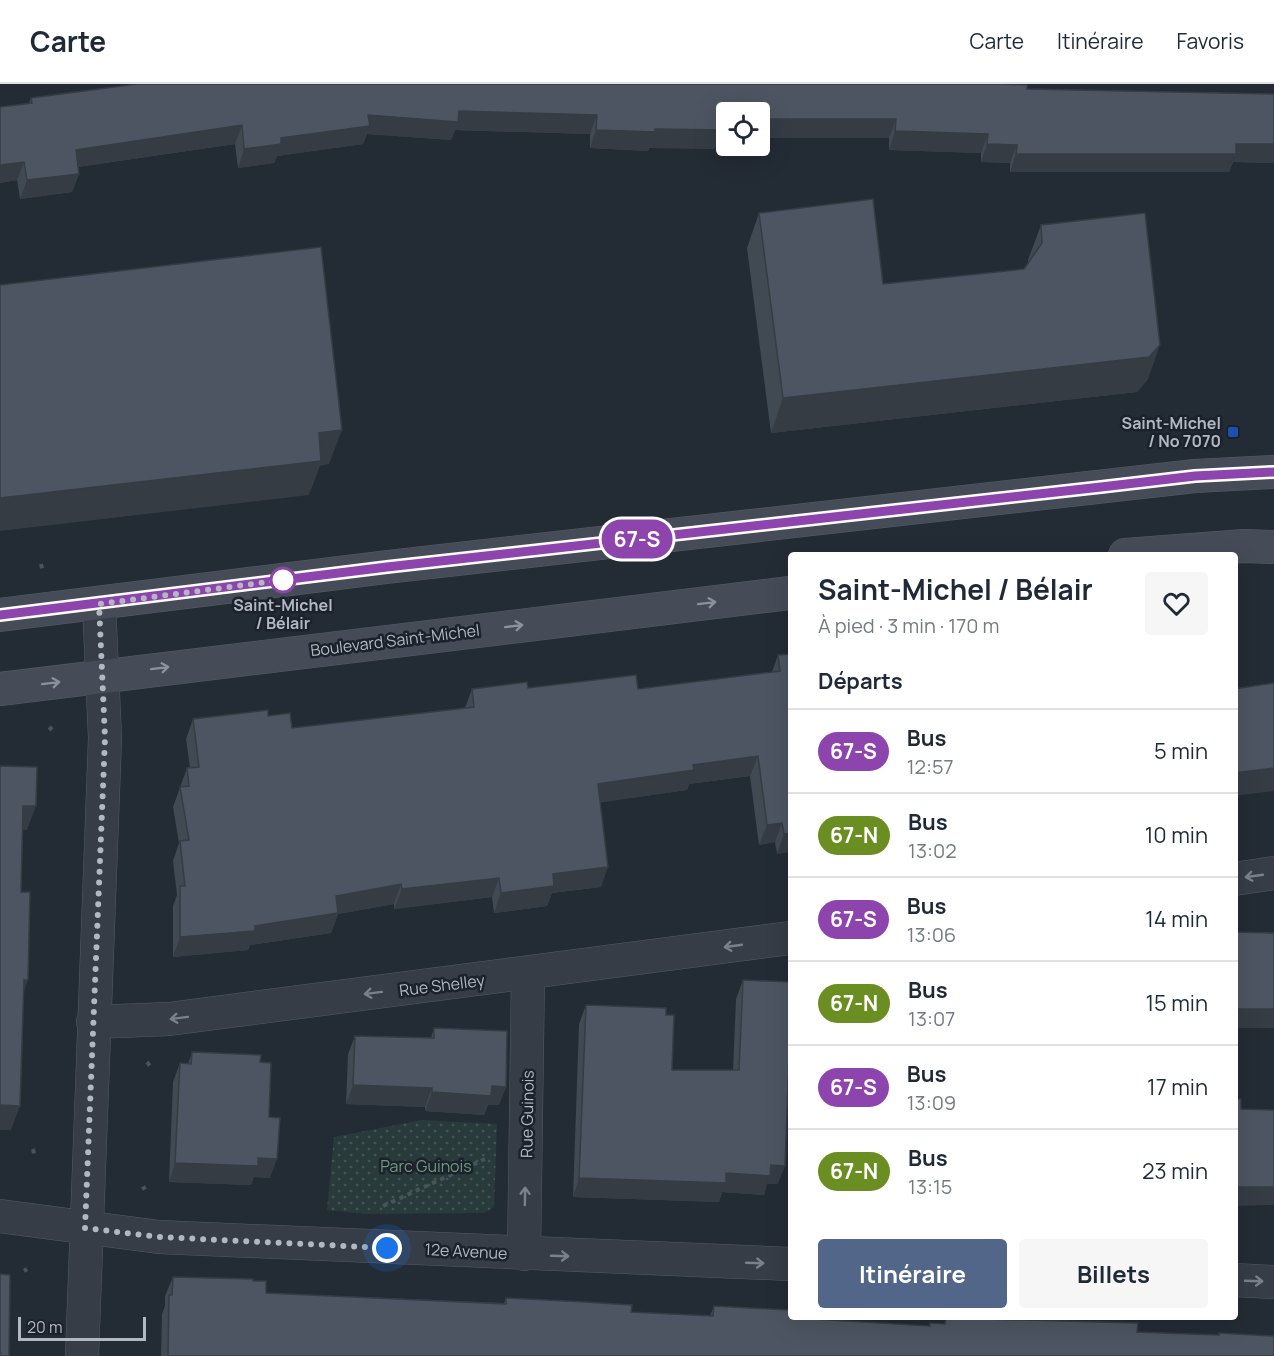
<!DOCTYPE html>
<html lang="fr">
<head>
<meta charset="utf-8">
<style>
  :root { --surface:#fff; --page:#f6f6f7; --text:#1f2937; --muted:#747a83; --line:#e0e1e3; --accent:#516688 }
  body { margin:0; font-family:Manrope,sans-serif; background:var(--page); color:var(--text); height:100vh; display:flex; flex-direction:column; font-size:22px; white-space:nowrap }
  * { box-sizing:border-box; margin:0 }
  p { font-size:20px; color:var(--muted) }
  .icon { flex:none; width:33px; height:33px; fill:none; stroke:currentColor; stroke-width:2; stroke-linecap:round; stroke-linejoin:round }
  .map { position:relative; flex:1; overflow:hidden }
  .details { position:absolute; left:788px; top:468px; width:450px; height:768px; display:flex; flex-direction:column; background:var(--surface); border-radius:6px; box-shadow:0 6px 24px #0002 }
  .details>* { flex:none }
  .badge { padding:0 12px; border-radius:20px; font-size:21px; line-height:39px }
  .tools { position:absolute; left:716px; top:18px; display:grid; gap:12px }
  .tools a { display:grid; place-items:center; width:54px; height:54px; border-radius:6px; background:var(--surface); box-shadow:0 6px 24px #0002; font-size:30px }
  .scale { position:absolute; left:18px; bottom:15px; width:128px; box-sizing:border-box; padding-left:6px; border:3px solid #b1b8c2; border-top:0; font-size:16px; line-height:21px; white-space:nowrap; color:#b1b8c2; -webkit-text-stroke:4px #1c222b; paint-order:stroke }
  .you { position:absolute; width:30px; height:30px; margin:-15px; border:4px solid #fff; border-radius:50%; background:#1a73e8; box-shadow:0 0 0 9px #1a73e833 }
  .map>.badge { position:absolute; translate:-50% -50%; box-shadow:0 0 0 3px #fff }
  h2 { padding:0 30px; font-size:22px; line-height:54px }
  .round { display:grid; place-items:center; flex:none; width:63px; height:63px; border-radius:6px; background:var(--page) }
  .summary { display:flex; align-items:center; justify-content:space-between; height:102px; padding:0 30px }
  h1 { font-size:28px; font-weight:700; line-height:45px }
  .action { display:flex; gap:12px; margin-top:auto; padding:12px 30px }
  .action a { flex:1; height:69px; border-radius:6px; background:var(--accent); color:#fff; font-size:24px; font-weight:700; line-height:69px; text-align:center }
  .action a+a { background:var(--page); color:var(--text) }
  ul { padding:0; list-style:none }
  li { display:flex; align-items:center; gap:18px; height:84px; padding:0 30px; border-top:2px solid var(--line) }
  li div { flex:1 }
  li b { display:block; font-size:22px }
  li em { font-style:normal }
  li .badge { min-width:66px; font-weight:700; text-align:center }
  header { display:flex; align-items:center; gap:36px; box-sizing:border-box; height:84px; padding:0 30px; background:var(--surface); border-bottom:2px solid var(--line) }
  header strong { font-size:28px }
  nav { display:flex; gap:33px; margin-inline-start:auto; font-size:21px }
  .map>svg:first-child { display:block }
</style>
</head>
<body>
<header>
<strong>Carte</strong>
<nav><a>Carte</a><a>Itinéraire</a><a>Favoris</a></nav>
</header>
<div class="map">
<svg width="1274" height="1272" viewBox="0 0 1274 1272">
  <defs>
    <pattern id="park-dots" width="8" height="8" patternUnits="userSpaceOnUse" patternTransform="scale(1.5)"><rect width="8" height="8" fill="#293a3a"/><path d="M2 2h.1M6 6h.1" fill="none" stroke="#465455" stroke-width="1.8" stroke-linecap="round"/></pattern>
  </defs>
  <rect width="100%" height="100%" fill="#232b35"/>
  <!-- park -->
  <path fill="url(#park-dots)" d="M 422,1036 L 497,1040 L 494,1123 L 484,1129 L 366,1130 L 327,1126 L 334,1053 Z"/>
  <g fill="none" stroke-linecap="round" stroke-linejoin="round">
    <!-- street casing -->
    <g stroke="#545b64" stroke-width="34">
      <path id="street" d="M 1234,795 L 1274,789
        M 93,938 L 169,935 L 790,854
        M 0,1132 L 159,1153 L 790,1180
        M 524,1170 L 528,890
        M 1234,1196 L 1274,1198
        M 82,1272 L 105,654 L 99,520"/>
    </g>
    <!-- secondary casing -->
    <g stroke="#545b64" stroke-width="34">
      <path id="secondary" d="M 1125,471 L 1244,462 L 1274,463
        M 0,531 L 387,483 L 1195,392 L 1274,388
        M 0,605 L 790,509"/>
    </g>
    <!-- path -->
    <path stroke="#465658" stroke-width="4" stroke-dasharray="4.5 4.5" stroke-linecap="butt" d="M 41,480 L 43,489
      M 49,646 L 53,642
      M 147,978 L 150,982
      M 33,1065 L 34,1070
      M 142,1105 L 146,1103
      M 383,1122 L 485,1075
      M 24,1187 L 27,1185"/>
    <!-- street -->
    <use href="#street" stroke="#363d46" stroke-width="33"/>
    <!-- secondary -->
    <use href="#secondary" stroke="#454c58" stroke-width="33"/>
  </g>
  <!-- wall -->
  <path fill="#414953" d="M 1027,5 L 1274,10 L 1274,79 L 1233,78 L 1229,88 L 1010,88 L 1010,79 L 981,78 L 981,69 L 889,66 L 889,54 L 759,54 L 759,28 L 726,62 L 746,62 L 745,65 L 649,64 L 648,67 L 590,64 L 590,50 L 455,46 L 451,56 L 367,50 L 363,60 L 277,72 L 274,79 L 238,84 L 235,60 L 78,83 L 79,90 L 72,108 L 20,115 L 17,96 L 0,99 L 0,23 L 29,19 L 31,14 Z
    M 759,129 L 883,200 L 1024,185 L 1028,178 L 1028,176 L 1041,141 L 1148,295 L 1137,308 L 771,349 L 747,164 Z
    M 790,570 L 790,768 L 777,770 L 775,758 L 759,761 L 750,692 L 689,700 L 687,706 L 600,718 L 601,803 L 552,809 L 547,822 L 494,829 L 492,813 L 394,825 L 394,820 L 338,830 L 331,849 L 250,861 L 248,866 L 173,873 L 173,822 L 177,811 L 173,777 L 179,759 L 173,723 L 187,684 L 190,684 L 186,655 L 193,635 L 268,632 L 292,644 L 465,624 L 472,605 L 638,605 L 772,588 L 778,571 Z
    M 743,896 L 788,993 L 778,1100 L 767,1100 L 764,1111 L 722,1108 L 719,1118 L 573,1113 L 579,940 L 586,921 L 666,931 L 672,986 L 733,986 L 736,915 Z
    M 434,944 L 506,1003 L 499,1021 L 488,1021 L 484,1031 L 425,1027 L 425,1023 L 346,1020 L 348,970 L 355,952 L 431,954 Z
    M 192,968 L 260,978 L 269,1033 L 270,1094 L 254,1093 L 251,1101 L 169,1098 L 173,998 L 180,979 L 188,980 Z
    M 173,1193 L 253,1197 L 266,1209 L 504,1219 L 506,1214 L 631,1228 L 710,1232 L 714,1222 L 795,1234 L 929,1242 L 930,1239 L 944,1240 L 946,1234 L 1137,1248 L 1218,1251 L 1219,1249 L 1274,1272 L 161,1272 L 162,1230 L 165,1222 L 165,1212 Z"/>
  <!-- shaded-wall -->
  <path fill="#353c44" d="M 459,27 L 597,31 L 590,50 L 455,46 L 451,56 L 367,50 L 363,60 L 277,72 L 274,79 L 238,84 L 244,65 L 281,54 L 368,31 Z
    M 759,35 L 896,35 L 889,54 L 759,54 Z
    M 242,41 L 235,60 L 70,84 L 76,66 Z
    M 655,45 L 726,46 L 726,62 L 746,62 L 745,65 L 649,64 L 648,67 L 590,64 L 596,46 Z
    M 895,47 L 988,50 L 981,69 L 889,66 Z
    M 987,60 L 1017,61 L 1010,79 L 981,78 Z
    M 1236,60 L 1274,60 L 1274,79 L 1233,78 L 1229,88 L 1010,88 L 1016,70 Z
    M 24,78 L 17,96 L 0,99 L 0,81 Z
    M 79,90 L 72,108 L 20,115 L 27,96 Z
    M 1160,261 L 1148,295 L 1137,308 L 771,349 L 783,314 Z
    M 342,346 L 329,380 L 320,382 L 309,411 L 0,447 L 0,414 L 319,349 Z
    M 758,672 L 750,692 L 689,700 L 687,706 L 591,720 L 598,700 L 693,681 Z
    M 1274,684 L 1274,707 L 1234,712 L 1234,689 Z
    M 23,722 L 36,722 L 27,746 L 14,746 Z
    M 782,739 L 775,758 L 759,761 L 767,741 Z
    M 790,749 L 790,768 L 777,770 L 784,750 Z
    M 608,783 L 601,803 L 552,809 L 547,822 L 494,829 L 501,809 L 553,790 Z
    M 499,794 L 492,813 L 394,825 L 402,805 Z
    M 401,800 L 394,820 L 338,830 L 331,849 L 250,861 L 248,866 L 173,873 L 180,853 L 255,842 L 336,812 Z
    M 24,896 L 28,896 L 19,920 Z
    M 1234,925 L 1274,925 L 1274,944 L 1234,944 Z
    M 789,974 L 790,974 L 790,993 L 782,993 Z
    M 353,1001 L 432,1004 L 425,1023 L 346,1020 Z
    M 492,1002 L 506,1003 L 499,1021 L 488,1021 L 484,1031 L 425,1027 L 432,1008 Z
    M 0,1021 L 20,1022 L 11,1046 L 0,1046 Z
    M 258,1074 L 277,1075 L 270,1094 L 254,1093 L 251,1101 L 169,1098 L 175,1079 Z
    M 771,1081 L 785,1082 L 778,1100 L 767,1100 L 764,1111 L 722,1108 L 719,1118 L 573,1113 L 579,1094 L 726,1089 Z
    M 1234,1103 L 1274,1103 L 1274,1121 L 1234,1122 Z"/>
  <!-- building -->
  <path fill="#4c5561" stroke="#353c44" stroke-width="1.5" d="M 137,0 L 1003,0 L 1027,1 L 1027,5 L 1274,10 L 1274,60 L 1236,60 L 1236,70 L 1016,70 L 1017,61 L 987,60 L 988,50 L 895,47 L 896,35 L 759,35 L 759,28 L 726,28 L 726,46 L 655,45 L 655,48 L 596,46 L 597,31 L 459,27 L 458,38 L 368,31 L 370,42 L 281,54 L 281,60 L 244,65 L 242,41 L 76,66 L 79,90 L 27,96 L 24,78 L 0,81 L 0,23 L 32,19 L 31,14 Z
    M 873,115 L 883,200 L 1024,185 L 1042,159 L 1041,141 L 1145,129 L 1160,261 L 1149,273 L 783,314 L 759,129 Z
    M 321,163 L 342,346 L 319,349 L 321,377 L 0,414 L 0,201 Z
    M 790,570 L 790,749 L 784,750 L 782,739 L 767,741 L 758,672 L 693,681 L 694,686 L 598,700 L 608,783 L 553,790 L 554,802 L 501,809 L 499,794 L 402,805 L 401,800 L 336,812 L 338,829 L 255,842 L 255,847 L 180,853 L 180,802 L 185,802 L 180,757 L 189,756 L 180,703 L 189,702 L 187,684 L 199,683 L 193,635 L 268,626 L 268,632 L 290,629 L 292,644 L 474,623 L 472,605 L 527,598 L 528,604 L 636,591 L 638,605 L 780,587 L 778,571 Z
    M 1274,599 L 1274,684 L 1234,689 L 1234,605 Z
    M 0,682 L 37,683 L 36,722 L 23,722 L 21,808 L 30,808 L 28,896 L 24,896 L 20,1022 L 0,1021 Z
    M 1234,848 L 1274,849 L 1274,925 L 1234,925 Z
    M 743,896 L 790,898 L 790,974 L 789,974 L 785,1082 L 771,1081 L 770,1092 L 726,1089 L 726,1099 L 579,1094 L 586,921 L 666,924 L 666,931 L 674,931 L 672,986 L 739,986 Z
    M 434,944 L 507,947 L 506,1003 L 492,1002 L 491,1012 L 432,1008 L 432,1004 L 353,1001 L 355,952 L 434,954 Z
    M 192,968 L 261,971 L 260,978 L 271,979 L 269,1033 L 280,1034 L 277,1075 L 258,1074 L 258,1082 L 175,1079 L 180,979 L 191,980 Z
    M 1234,1015 L 1241,1015 L 1241,1025 L 1274,1026 L 1274,1103 L 1234,1103 Z
    M 0,1190 L 10,1191 L 9,1272 L 0,1272 Z
    M 173,1193 L 253,1195 L 253,1197 L 266,1197 L 266,1209 L 506,1220 L 506,1214 L 585,1218 L 632,1221 L 631,1228 L 713,1232 L 714,1222 L 790,1226 L 790,1233 L 795,1234 L 930,1242 L 930,1239 L 945,1240 L 946,1234 L 1138,1239 L 1137,1248 L 1219,1251 L 1219,1249 L 1274,1252 L 1274,1272 L 168,1272 L 169,1211 L 172,1211 Z"/>
  <!-- one-way arrows -->
  <defs><path id="oneway-shaft" d="M-6 0H5M1.5-3L5.5 0L1.5 3" fill="none" stroke-width="1.6" stroke-linecap="round" stroke-linejoin="round" transform="scale(1.5)"/></defs>
  <g stroke="#8b929d">
    <use href="#oneway-shaft" transform="translate(707 519) rotate(-7)"/>
    <use href="#oneway-shaft" transform="translate(514 542) rotate(-7)"/>
    <use href="#oneway-shaft" transform="translate(160 584) rotate(-7)"/>
    <use href="#oneway-shaft" transform="translate(51 599) rotate(-7)"/>
  </g>
  <g stroke="#7a818a">
    <use href="#oneway-shaft" transform="translate(1254 792) rotate(172)"/>
    <use href="#oneway-shaft" transform="translate(733 862) rotate(172)"/>
    <use href="#oneway-shaft" transform="translate(373 909) rotate(173)"/>
    <use href="#oneway-shaft" transform="translate(179 934) rotate(173)"/>
    <use href="#oneway-shaft" transform="translate(525 1112) rotate(-89)"/>
    <use href="#oneway-shaft" transform="translate(560 1172) rotate(2)"/>
    <use href="#oneway-shaft" transform="translate(755 1179) rotate(2)"/>
    <use href="#oneway-shaft" transform="translate(1254 1197) rotate(2)"/>
  </g>
  <g fill="none" stroke-linecap="round" stroke-linejoin="round">
    <!-- line casing -->
    <g stroke="#fff" stroke-width="14">
      <path id="line" d="M 0,531 L 387,483 L 1101,403 L 1195,392 L 1274,388"/>
    </g>
    <!-- line -->
    <use href="#line" stroke="#8e44ad" stroke-width="9"/>
    <!-- walk -->
    <path stroke="#b1b8c2" stroke-width="6" stroke-dasharray="0 10.8" d="M 283,496 L 99,520 L 105,654 L 85,1144 L 159,1153 L 387,1164"/>
  </g>
  <!-- markers -->
  <rect fill="#1a4fb4" stroke="#1c222b" stroke-width="2" x="1227" y="342" width="12" height="12" rx="3"/>
  <circle fill="#fff" stroke="#8e44ad" stroke-width="3" cx="283" cy="496" r="12"/>
  <g text-anchor="middle" dominant-baseline="central" stroke-width="5" stroke-linejoin="round" paint-order="stroke">
    <!-- poi labels -->
    <g font-size="16" font-weight="bold" fill="#b1b8c2" stroke="#1c222b" text-anchor="end">
      <text x="1221" y="339">Saint-Michel<tspan x="1221" dy="18">/ No 7070</tspan></text>
    </g>
    <!-- stop labels -->
    <g font-size="16" font-weight="bold" fill="#b1b8c2" stroke="#1c222b">
      <text x="283" y="521">Saint-Michel<tspan x="283" dy="18">/ Bélair</tspan></text>
    </g>
    <!-- street labels -->
    <g font-size="16" fill="#b1b8c2" stroke="#1c222b">
      <text transform="translate(395 556) rotate(-7)">Boulevard Saint-Michel</text>
      <text transform="translate(442 901) rotate(-7)">Rue Shelley</text>
      <text transform="translate(527 1030) rotate(-89)">Rue Guinois</text>
      <text transform="translate(466 1167) rotate(3)">12e Avenue</text>
    </g>
    <!-- park labels -->
    <g font-size="16" fill="#72967b" stroke="#1c222b">
      <text x="426" y="1082">Parc Guinois</text>
    </g>
  </g>
</svg>
<div class="tools">
<a><svg class="icon" aria-label="locate" viewBox="0 0 24 24"><circle cx="12" cy="12" r="6"/><path d="M12 2v4M12 18v4M2 12h4M18 12h4"/></svg></a>
</div>
<div class="scale">20 m</div>
<div class="you" style="left:387px;top:1164px"></div>
<b class="badge" style="left:637px;top:455px;background:#8e44ad;color:#fff">67-S</b>
<section class="details">
<div class="summary"><div><h1>Saint-Michel / Bélair</h1><p>À pied · 3 min · 170 m</p></div><a class="round"><svg class="icon" aria-label="heart" viewBox="0 0 24 24"><path d="M12 20l-8-8c-3-5 5-10 8-4 3-6 11-1 8 4z"/></svg></a></div>
<h2>Départs</h2>
<ul>
<li><span class="badge" style="background:#8e44ad;color:#fff">67-S</span><div><b>Bus</b><p>12:57</p></div><em>5 min</em></li>
<li><span class="badge" style="background:#6b8e23;color:#fff">67-N</span><div><b>Bus</b><p>13:02</p></div><em>10 min</em></li>
<li><span class="badge" style="background:#8e44ad;color:#fff">67-S</span><div><b>Bus</b><p>13:06</p></div><em>14 min</em></li>
<li><span class="badge" style="background:#6b8e23;color:#fff">67-N</span><div><b>Bus</b><p>13:07</p></div><em>15 min</em></li>
<li><span class="badge" style="background:#8e44ad;color:#fff">67-S</span><div><b>Bus</b><p>13:09</p></div><em>17 min</em></li>
<li><span class="badge" style="background:#6b8e23;color:#fff">67-N</span><div><b>Bus</b><p>13:15</p></div><em>23 min</em></li>
</ul>
<div class="action"><a>Itinéraire</a><a>Billets</a></div>
</section>
</div>
</body>
</html>
